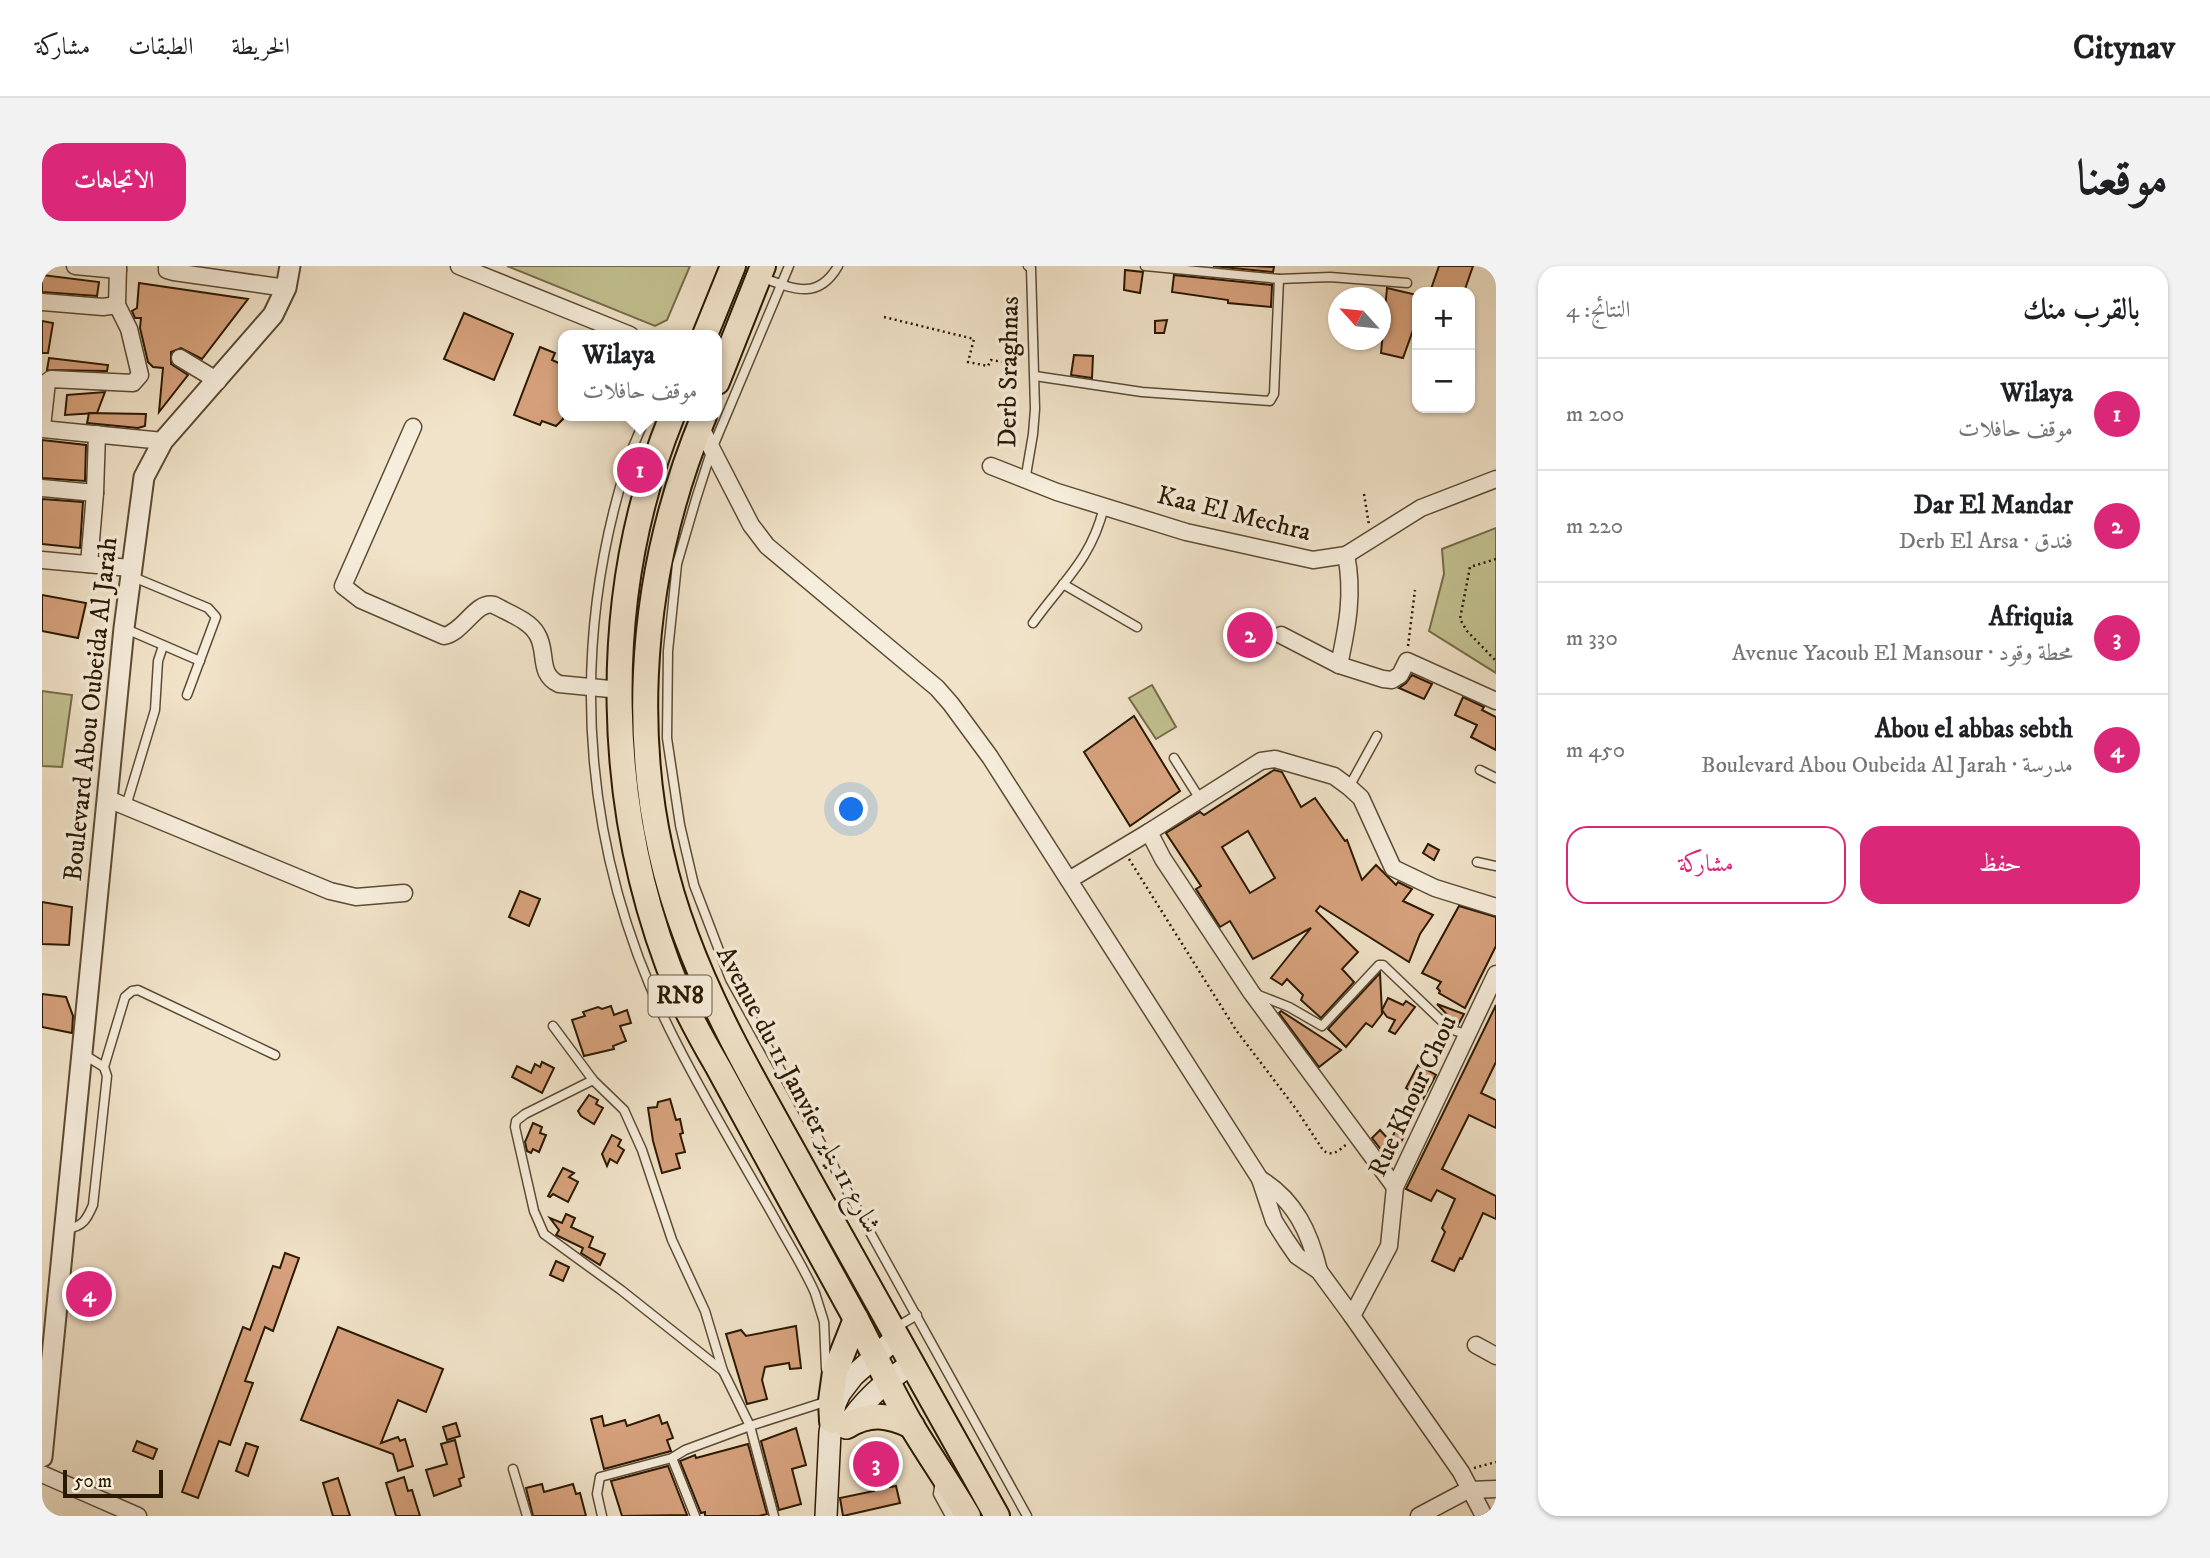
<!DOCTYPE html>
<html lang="ar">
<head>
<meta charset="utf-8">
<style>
	:root { --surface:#fff; --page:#f2f2f2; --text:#202124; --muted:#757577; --line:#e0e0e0; --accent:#db2777 }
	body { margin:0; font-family:"IM FELL DW Pica",Amiri,serif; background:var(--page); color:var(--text); direction:rtl }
	.controls { position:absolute; right:21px; top:21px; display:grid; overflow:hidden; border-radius:14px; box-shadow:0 2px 5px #0004 }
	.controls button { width:63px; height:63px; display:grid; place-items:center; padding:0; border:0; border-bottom:2px solid var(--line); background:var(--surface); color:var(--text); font:35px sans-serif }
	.compass { position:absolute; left:1286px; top:21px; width:63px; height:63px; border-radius:50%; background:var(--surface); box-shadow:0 2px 5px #0004; rotate:297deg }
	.scale { position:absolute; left:21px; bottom:18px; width:100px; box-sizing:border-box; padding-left:7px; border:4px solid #2a1801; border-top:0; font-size:19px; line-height:24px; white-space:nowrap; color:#2a1801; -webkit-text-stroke:5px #f6eddc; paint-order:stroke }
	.you { position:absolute; left:810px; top:544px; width:24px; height:24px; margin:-18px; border:5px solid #fff; border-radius:50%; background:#1a73e8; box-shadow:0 0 0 10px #1a73e833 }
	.badge { display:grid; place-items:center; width:46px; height:46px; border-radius:50%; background:var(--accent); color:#fff; font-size:23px; font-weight:700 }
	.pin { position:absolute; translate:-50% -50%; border:4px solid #fff; box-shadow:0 2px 7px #0006 }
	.popup { position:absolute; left:516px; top:64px; width:164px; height:91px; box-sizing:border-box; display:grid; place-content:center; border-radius:14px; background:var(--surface); filter:drop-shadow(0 2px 5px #0005); font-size:23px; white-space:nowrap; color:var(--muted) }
	.popup b { font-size:26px; color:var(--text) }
	.popup::after { content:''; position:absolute; left:50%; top:100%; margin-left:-14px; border:14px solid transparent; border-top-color:var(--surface) }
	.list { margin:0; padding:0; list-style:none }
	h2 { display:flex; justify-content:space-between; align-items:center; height:91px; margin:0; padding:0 28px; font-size:30px }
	h2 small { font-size:23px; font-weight:400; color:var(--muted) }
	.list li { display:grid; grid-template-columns:46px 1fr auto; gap:21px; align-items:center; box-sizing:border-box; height:112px; padding:0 28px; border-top:2px solid var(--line) }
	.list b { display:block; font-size:26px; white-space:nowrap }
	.list p { margin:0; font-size:23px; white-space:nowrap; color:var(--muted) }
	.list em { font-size:23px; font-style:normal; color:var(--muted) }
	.actions { display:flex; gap:14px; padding:21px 28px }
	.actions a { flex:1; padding:16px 0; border:2px solid var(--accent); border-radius:21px; text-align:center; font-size:24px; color:var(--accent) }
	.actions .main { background:var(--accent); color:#fff }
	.map { position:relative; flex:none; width:1454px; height:1250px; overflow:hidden; direction:ltr; border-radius:21px }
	header { display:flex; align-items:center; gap:42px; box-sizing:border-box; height:98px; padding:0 35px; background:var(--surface); border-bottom:2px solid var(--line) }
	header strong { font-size:33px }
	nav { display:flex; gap:38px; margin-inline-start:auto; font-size:24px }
	.intro { display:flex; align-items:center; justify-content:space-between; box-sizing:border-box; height:168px; padding:0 42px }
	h1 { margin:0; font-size:49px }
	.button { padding:18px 32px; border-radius:21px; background:var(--accent); color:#fff; font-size:24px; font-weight:700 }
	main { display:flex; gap:42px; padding:0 42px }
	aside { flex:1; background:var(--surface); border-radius:21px; box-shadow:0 2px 5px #0004 }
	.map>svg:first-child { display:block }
	.green { fill:#c2c191; stroke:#766c49; stroke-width:2 }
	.building { fill:#d7a27d; stroke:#2a1801; stroke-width:2; fill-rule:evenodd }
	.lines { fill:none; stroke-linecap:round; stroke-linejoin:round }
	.service-casing { stroke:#5c4b33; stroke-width:11 }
	.minor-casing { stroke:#5c4b33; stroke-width:19 }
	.tertiary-casing { stroke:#5c4b33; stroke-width:23 }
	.secondary-casing { stroke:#2a1801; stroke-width:24 }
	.primary-casing { stroke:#2a1801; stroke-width:28 }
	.path { stroke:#2a1801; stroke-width:2.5; stroke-dasharray:2 3.5; stroke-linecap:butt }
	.service { stroke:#f6eddc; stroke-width:8 }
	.minor { stroke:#f6eddc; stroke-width:16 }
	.tertiary { stroke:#f6eddc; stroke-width:19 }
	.secondary { stroke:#f6eddc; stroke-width:21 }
	.primary { stroke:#f1e3c9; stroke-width:24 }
	.labels { text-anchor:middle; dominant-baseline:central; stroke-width:7; stroke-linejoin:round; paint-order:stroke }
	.shield { fill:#f6eddc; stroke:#675843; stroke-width:2 }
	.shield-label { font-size:24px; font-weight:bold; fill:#2a1801 }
	.street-label { font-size:26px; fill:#2a1801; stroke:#f6eddc }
</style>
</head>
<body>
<header>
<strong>Citynav</strong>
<nav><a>الخريطة</a><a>الطبقات</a><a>مشاركة</a></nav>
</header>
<div class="intro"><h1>موقعنا</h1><a class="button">الاتجاهات</a></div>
<main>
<aside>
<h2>بالقرب منك<small>النتائج: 4</small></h2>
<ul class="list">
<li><span class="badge">1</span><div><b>Wilaya</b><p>موقف حافلات</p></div><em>200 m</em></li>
<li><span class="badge">2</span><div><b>Dar El Mandar</b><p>فندق · Derb El Arsa</p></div><em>220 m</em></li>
<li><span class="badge">3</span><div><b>Afriquia</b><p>محطة وقود · Avenue Yacoub El Mansour</p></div><em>330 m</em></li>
<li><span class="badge">4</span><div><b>Abou el abbas sebth</b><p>مدرسة · Boulevard Abou Oubeida Al Jarah</p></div><em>450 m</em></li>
</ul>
<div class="actions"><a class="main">حفظ</a><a>مشاركة</a></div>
</aside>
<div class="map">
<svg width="1454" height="1250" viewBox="0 0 1454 1250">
	<rect width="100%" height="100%" fill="#f1e3c9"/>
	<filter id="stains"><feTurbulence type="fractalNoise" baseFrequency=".00286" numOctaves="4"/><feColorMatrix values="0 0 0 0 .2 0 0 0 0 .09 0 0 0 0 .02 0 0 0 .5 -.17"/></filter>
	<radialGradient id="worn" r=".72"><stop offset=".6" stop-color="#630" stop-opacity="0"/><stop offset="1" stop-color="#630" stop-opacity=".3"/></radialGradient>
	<g class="green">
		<polygon points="465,0 648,0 625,54 613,60"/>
		<polygon points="1454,262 1454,407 1387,365 1402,308 1400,283"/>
		<polygon points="1110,419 1134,461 1114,473 1087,432"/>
		<polygon points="0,425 30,429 20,501 0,500"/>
	</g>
	<g class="building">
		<polygon points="1171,0 1211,0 1232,1 1231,6"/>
		<polygon points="1397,0 1431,0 1422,26 1388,26"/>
		<polygon points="1083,4 1101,6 1098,27 1082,24"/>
		<polygon points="0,9 57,16 55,30 0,26"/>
		<polygon points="1132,9 1230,19 1229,41 1186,37 1186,34 1130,26"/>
		<polygon points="97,17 206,33 160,93 139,82 129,86 129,98 146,109 117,146 121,102 111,101 106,96 98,62 99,52 93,52 90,45 95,42"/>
		<polygon points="1345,22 1375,29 1375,53 1361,92 1339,87"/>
		<polygon points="422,47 471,68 452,114 402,93"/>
		<polygon points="1125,54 1122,67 1113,67 1113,55"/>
		<polygon points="0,55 11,57 6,87 0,87"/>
		<polygon points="498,81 513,87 510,94 521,99 521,153 514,160 500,155 498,159 472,149"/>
		<polygon points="1032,89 1051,90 1050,112 1029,109"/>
		<polygon points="7,92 66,99 65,105 5,104"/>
		<polygon points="63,126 55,147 23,149 25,129"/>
		<polygon points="47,147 104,148 103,160 96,162 45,157"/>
		<polygon points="0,174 44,179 43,215 0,212"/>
		<polygon points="0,233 41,236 38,282 0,278"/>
		<polygon points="0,329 44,337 36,372 0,365"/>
		<polygon points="1370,409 1390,418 1382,433 1357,422 1364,417"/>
		<polygon points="1421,431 1442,441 1440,444 1454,451 1454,484 1429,471 1435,459 1413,449"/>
		<polygon points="1092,450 1138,525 1088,560 1042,486"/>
		<path d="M 1232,504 L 1240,506 L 1259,541 L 1273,532 L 1303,575 L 1305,574 L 1320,614 L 1334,599 L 1354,619 L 1356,616 L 1370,623 L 1361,635 L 1391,649 L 1378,668 L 1367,696 L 1278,640 L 1274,645 L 1316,686 L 1300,703 L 1312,716 L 1279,752 L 1259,734 L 1261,729 L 1245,713 L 1240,719 L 1229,712 L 1269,662 L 1211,693 L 1188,655 L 1178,661 L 1154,623 L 1159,620 L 1124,567 L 1158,546 L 1162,549 ZM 1206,565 L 1233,612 L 1208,627 L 1180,581 Z"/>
		<polygon points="1386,578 1397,584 1392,594 1381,587"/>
		<polygon points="478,625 498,633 487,660 467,651"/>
		<polygon points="0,636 30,641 27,679 0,678"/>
		<polygon points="1417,640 1454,651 1454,680 1423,742 1397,727 1398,725 1395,722 1399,716 1380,707"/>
		<polygon points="1338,707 1340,748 1330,761 1324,757 1304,781 1286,763"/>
		<polygon points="0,728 24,731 31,750 30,767 0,761"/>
		<polygon points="1346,732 1361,739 1364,735 1373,741 1353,768 1347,765 1353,754 1345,751 1340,744"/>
		<polygon points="1395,738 1422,748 1416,759 1414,758"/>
		<polygon points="1454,739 1454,796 1439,827 1454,834 1454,862 1427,849 1400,903 1454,930 1454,953 1441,947 1420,993 1418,992 1412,1005 1390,995 1403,966 1400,962 1413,933 1395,924 1389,935 1364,923"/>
		<polygon points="569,740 572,749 585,744 589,757 578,760 584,775 571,780 572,783 542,790 530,754 543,750 541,746 556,741 560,743"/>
		<polygon points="1239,745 1299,784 1277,801 1237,747"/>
		<polygon points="500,796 512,802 500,827 470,811 475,800 489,807 493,798 498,801"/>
		<polygon points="1376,799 1394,809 1381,833 1364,822"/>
		<polygon points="547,829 556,834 554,838 561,842 552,858 539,850 536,845"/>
		<polygon points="628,833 634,854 638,853 641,867 638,868 643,886 634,888 638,902 620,907 611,875 606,842 615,841 616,836"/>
		<polygon points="491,857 500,861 498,867 504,869 497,886 491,883 489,887 485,885 483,876"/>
		<polygon points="1338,864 1348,875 1354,864 1363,869 1348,895 1330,872"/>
		<polygon points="570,869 579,874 576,880 582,884 575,897 568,893 565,900 560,888"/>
		<polygon points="521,902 532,907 527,911 536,916 526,936 511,928 508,931 506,930"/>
		<polygon points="524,948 533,952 529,961 551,971 547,981 563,988 558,999 539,987 541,982 514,969 517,964 508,952 520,957"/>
		<polygon points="243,987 257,992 231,1065 223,1061 203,1115 211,1117 188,1179 177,1175 156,1232 140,1226 201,1061 208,1064 231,1000 238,1002"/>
		<polygon points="514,995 527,1001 521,1015 508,1009"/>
		<polygon points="754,1060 759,1102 748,1103 747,1097 723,1101 720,1114 725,1133 705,1138 684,1068 699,1064 704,1070"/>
		<polygon points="296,1061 401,1103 384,1146 356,1134 339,1177 356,1171 358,1175 363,1173 371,1200 356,1205 351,1188 259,1154"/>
		<polygon points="617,1149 620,1158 625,1156 631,1172 625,1174 629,1185 562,1203 549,1153 560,1150 562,1160 583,1154 585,1160"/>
		<polygon points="414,1157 418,1170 405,1174 401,1161"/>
		<polygon points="754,1162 764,1199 750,1203 759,1238 737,1244 719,1175"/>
		<polygon points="413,1174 422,1211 417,1213 419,1220 392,1230 384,1204 405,1198 399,1178"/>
		<polygon points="837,1174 848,1221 854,1220 858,1237 801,1250 798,1232 832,1225 821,1178"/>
		<polygon points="95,1175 115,1183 111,1193 91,1185"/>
		<polygon points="204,1177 216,1181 206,1210 194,1205"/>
		<polygon points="706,1178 725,1248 717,1250 663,1250 663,1246 659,1247 638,1195 653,1189 654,1192"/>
		<polygon points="626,1200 645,1249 580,1250 569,1215"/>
		<polygon points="362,1211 366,1225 370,1224 378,1250 354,1250 344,1217"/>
		<polygon points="296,1212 308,1250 291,1250 281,1217"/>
		<polygon points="500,1218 502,1226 531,1218 534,1228 538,1227 544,1250 491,1250 484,1222"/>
	</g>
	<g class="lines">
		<defs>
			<g id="service">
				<polyline points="747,0 670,183 654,233 635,298 626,385 625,472 638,559 652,619 688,713 985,1250"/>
				<polyline points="1103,0 1237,13 1288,11 1365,17"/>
				<path d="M 719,11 C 751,23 776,35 796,0"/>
				<polyline points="993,110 1100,126 1228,135 1232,128 1237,13"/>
				<path d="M 604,150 C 597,168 588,185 583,204 C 524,397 542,598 635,778 C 665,837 700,895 733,953 C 746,977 762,1002 773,1027 L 782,1056 L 784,1103"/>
				<polyline points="983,215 991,168 993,143 989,2 986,0"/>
				<polyline points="91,311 166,342 174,351 145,429"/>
				<polyline points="1021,318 1095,361"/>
				<path d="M 991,357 C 1021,315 1049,294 1062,241"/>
				<polyline points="84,363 158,395"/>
				<polyline points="1132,492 1158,533"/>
				<polyline points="1438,504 1454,512"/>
				<polyline points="1307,521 1335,470"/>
				<polyline points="84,540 113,444 116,395 121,380"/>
				<polyline points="1435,596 1454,600"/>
				<polyline points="1214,728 1247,741 1280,760 1337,699 1341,699 1408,763 1426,769"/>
				<polyline points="511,760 551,814 582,844 600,884 630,974 663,1045 681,1105 708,1160 732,1250"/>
				<polyline points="62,801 83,731 90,725 96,724 233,789"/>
				<polyline points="551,814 483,848 474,855 473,861 492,945 502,968 579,1024 681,1105"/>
				<path d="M 24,963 C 41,961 45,953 51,939 L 65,810 L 62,801 L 41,788"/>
				<polyline points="853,1062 875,1049"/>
				<polyline points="630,1192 653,1250"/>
				<polyline points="471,1203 485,1250"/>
				<polyline points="898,1214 896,1228 908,1250"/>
				<polyline points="560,1250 555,1228 558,1211 630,1192 643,1184 708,1160 786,1135"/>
			</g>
			<g id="minor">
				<polyline points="33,0 76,4"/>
				<polyline points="125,0 125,4 132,6 244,22"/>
				<polyline points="417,0 588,69"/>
				<polyline points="0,36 61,41 75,39"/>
				<polyline points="138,92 176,115"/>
				<polyline points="658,160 709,259 725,280 895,422 909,438 948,491 1218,913 1232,955 1244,974 1255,990 1277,1005 1310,1050 1419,1206 1442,1250"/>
				<polyline points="0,161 5,116 9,113 91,117 98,109 87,63 75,39 76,0"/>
				<path d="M 371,161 L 301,320 L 319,334 L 402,370 C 422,366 434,334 452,339 C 466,347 487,354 495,368 C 506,385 495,408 517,418 L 578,424"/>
				<polyline points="0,163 121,175"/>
				<polyline points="949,200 1015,226 1144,266 1271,294 1304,289 1379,242 1454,213"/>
				<polyline points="0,222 53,227"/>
				<polyline points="0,294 88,302"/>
				<polyline points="47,298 53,227 55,168"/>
				<polyline points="1239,369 1297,399 1341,413 1350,414 1358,409 1365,395 1454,435"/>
				<path d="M 1297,399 C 1305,362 1312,327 1304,289"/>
				<polyline points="66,533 288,625 314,631 362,627"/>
				<polyline points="1027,614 1107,566"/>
				<path d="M 1218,913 C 1253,934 1268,967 1277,1005"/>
				<polyline points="1353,921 1209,726 1121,593 1107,566 1219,495 1233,493 1292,510 1307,521 1319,532 1351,602 1393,622 1454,641"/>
				<polyline points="1310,1050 1347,980 1353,921 1454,708"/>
				<polyline points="1434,1079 1454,1090"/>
				<polyline points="0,1208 96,1250"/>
				<polyline points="1377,1250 1426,1224 1454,1223"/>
			</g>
			<polyline id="tertiary" points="0,1191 82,362 102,211 121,175 231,49 244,22 248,0"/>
			<g id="secondary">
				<path d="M 804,1162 C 820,1135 843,1116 868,1099"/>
				<polyline points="784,1250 788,1166 793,1138 798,1127 811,1110 854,1072"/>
			</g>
			<g id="primary">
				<polyline points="663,69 691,0"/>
				<polyline points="675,116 721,0"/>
				<path d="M 630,150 C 556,332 562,547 637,727 C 648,752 662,777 676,801 C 698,841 720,881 742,922 C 766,965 790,1009 814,1053 C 832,1088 849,1124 869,1159 C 887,1189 908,1219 926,1250"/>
				<path d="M 662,150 C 594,313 581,503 644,670 C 675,754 722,832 765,910 C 828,1024 892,1137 955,1250"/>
				<polyline points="790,1155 789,1135 793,1106 814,1053"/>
				<path d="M 805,1160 C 828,1146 846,1149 870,1160"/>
			</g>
		</defs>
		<use href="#service" class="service-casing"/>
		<use href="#minor" class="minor-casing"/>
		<use href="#tertiary" class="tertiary-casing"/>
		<use href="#secondary" class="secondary-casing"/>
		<use href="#primary" class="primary-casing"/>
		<g class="path">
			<polyline points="842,51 932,73 926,96 946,100 949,94 980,99"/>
			<polyline points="1322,228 1327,259"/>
			<polyline points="1454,293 1428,301 1418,353 1425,365 1454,395"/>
			<polyline points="1366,380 1373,324"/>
			<path d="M 1087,593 L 1194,764 L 1254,843 L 1281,884 C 1290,892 1297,884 1305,878"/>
			<polyline points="1432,1202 1454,1196"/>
		</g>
		<use href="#service" class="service"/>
		<use href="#minor" class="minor"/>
		<use href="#tertiary" class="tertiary"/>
		<use href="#secondary" class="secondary"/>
		<use href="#primary" class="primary"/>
	</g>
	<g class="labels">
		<rect class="shield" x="606.5" y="709.5" width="63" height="41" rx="5"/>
		<g class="shield-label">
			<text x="638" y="730">RN8</text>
		</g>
		<g class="street-label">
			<text transform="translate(967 106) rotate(-89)">Derb Sraghnas</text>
			<text transform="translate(1192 248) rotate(14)">Kaa El Mechra</text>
			<text transform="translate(49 443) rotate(-84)">Boulevard Abou Oubeida Al Jarah</text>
			<text transform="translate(756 824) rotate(62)">Avenue du 11 Janvier شارع 11 يناير</text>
			<text transform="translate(1371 830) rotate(-65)">Rue Khour Chou</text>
		</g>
	</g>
	<rect width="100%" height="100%" filter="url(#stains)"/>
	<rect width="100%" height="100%" fill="url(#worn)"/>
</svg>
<div class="controls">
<button>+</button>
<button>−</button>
</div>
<svg class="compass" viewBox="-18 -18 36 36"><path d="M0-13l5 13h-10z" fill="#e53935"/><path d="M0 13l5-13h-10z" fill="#757577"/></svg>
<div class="scale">50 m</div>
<div class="you"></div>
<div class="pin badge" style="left:598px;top:204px">1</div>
<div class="popup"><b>Wilaya</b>موقف حافلات</div>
<div class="pin badge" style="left:1208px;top:369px">2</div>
<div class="pin badge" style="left:834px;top:1198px">3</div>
<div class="pin badge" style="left:47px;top:1028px">4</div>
</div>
</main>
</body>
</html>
